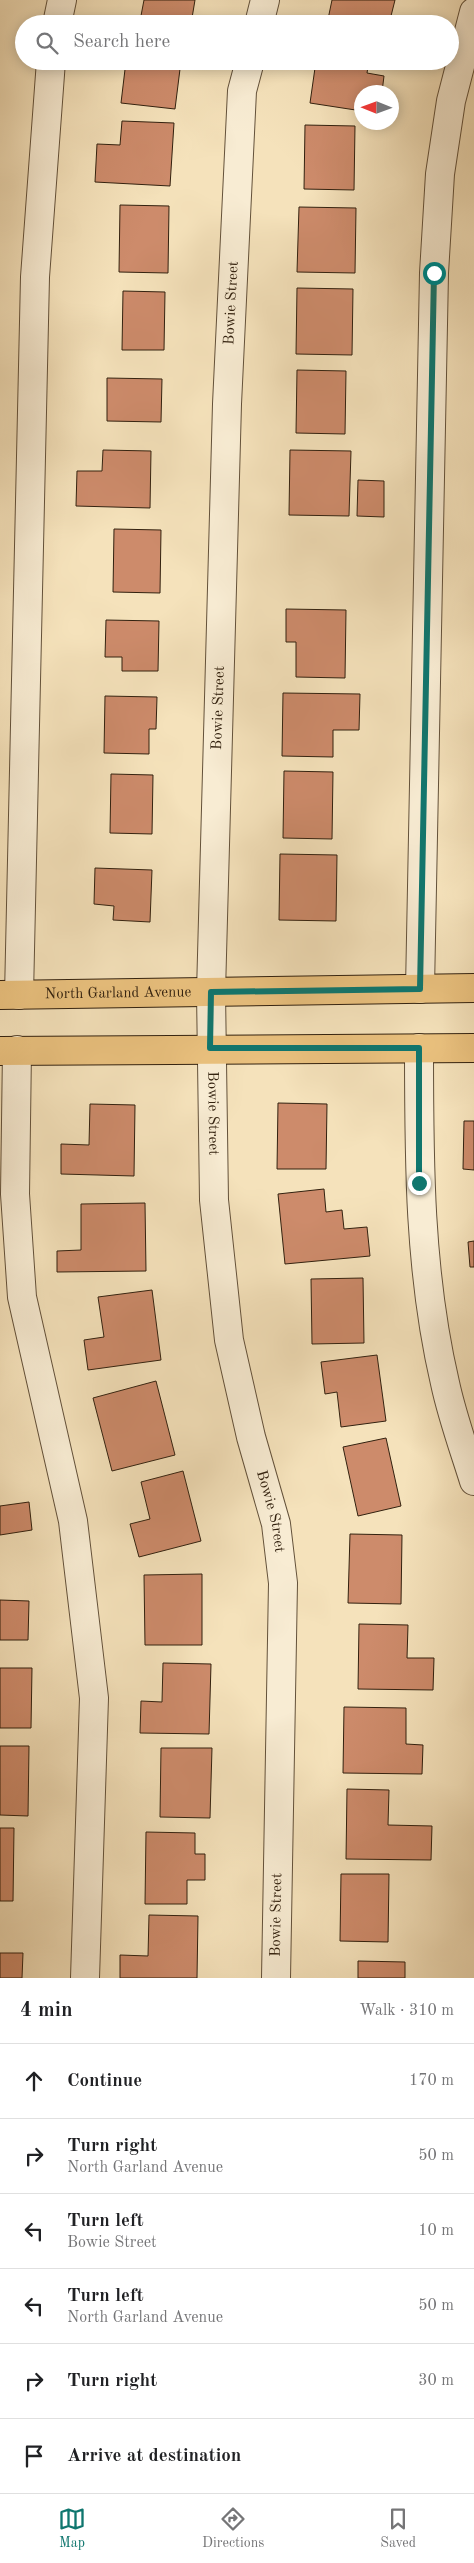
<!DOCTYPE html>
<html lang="en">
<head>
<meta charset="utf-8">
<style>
	:root { --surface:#fff; --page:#f2f2f2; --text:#202124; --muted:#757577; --line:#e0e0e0; --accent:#0f766e }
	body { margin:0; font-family:"Old Standard TT",serif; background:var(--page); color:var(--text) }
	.compass { position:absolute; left:354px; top:85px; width:45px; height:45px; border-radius:50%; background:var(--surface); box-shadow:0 2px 12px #0003; rotate:271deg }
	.stop { position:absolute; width:15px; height:15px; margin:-11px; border:4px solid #0f766e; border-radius:50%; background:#fff }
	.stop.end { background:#0f766e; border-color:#fff; box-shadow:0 1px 5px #0008 }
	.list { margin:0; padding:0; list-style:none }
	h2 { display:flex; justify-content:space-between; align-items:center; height:65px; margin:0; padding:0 20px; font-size:21px }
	h2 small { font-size:16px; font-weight:400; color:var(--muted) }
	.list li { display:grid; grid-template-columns:32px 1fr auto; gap:15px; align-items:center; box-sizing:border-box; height:75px; padding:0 20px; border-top:1px solid var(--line) }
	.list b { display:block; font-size:19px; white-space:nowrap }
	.list p { margin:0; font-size:16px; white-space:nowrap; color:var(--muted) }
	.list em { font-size:16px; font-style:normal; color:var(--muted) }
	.icon { flex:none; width:28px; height:28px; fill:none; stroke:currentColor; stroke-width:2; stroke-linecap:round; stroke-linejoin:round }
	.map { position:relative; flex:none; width:474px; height:1978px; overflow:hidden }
	.search { position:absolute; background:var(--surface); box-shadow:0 2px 12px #0003; left:15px; right:15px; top:15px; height:55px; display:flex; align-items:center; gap:12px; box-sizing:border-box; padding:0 18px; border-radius:28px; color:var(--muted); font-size:19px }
	.sheet { height:515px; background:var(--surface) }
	nav { display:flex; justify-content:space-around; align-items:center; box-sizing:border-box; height:70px; border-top:1px solid var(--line); background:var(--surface); font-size:14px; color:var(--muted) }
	nav a { display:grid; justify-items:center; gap:2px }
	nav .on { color:var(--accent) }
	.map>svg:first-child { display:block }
	.building { fill:#cd8b6b; stroke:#32210f }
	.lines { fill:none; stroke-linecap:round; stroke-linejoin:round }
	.minor-casing { stroke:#63513a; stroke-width:30 }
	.major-casing { stroke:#32210f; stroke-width:30 }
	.minor { stroke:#f8ecd3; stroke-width:28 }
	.major { stroke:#eac17e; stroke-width:28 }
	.route { stroke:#0f766e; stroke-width:6 }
	.labels { text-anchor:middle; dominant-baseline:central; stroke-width:4; stroke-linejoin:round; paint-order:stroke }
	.street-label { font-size:15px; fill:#32210f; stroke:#f8ecd3 }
</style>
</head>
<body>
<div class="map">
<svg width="474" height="1978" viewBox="0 0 474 1978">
	<rect width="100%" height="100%" fill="#f5e2bb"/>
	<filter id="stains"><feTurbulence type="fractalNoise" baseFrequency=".004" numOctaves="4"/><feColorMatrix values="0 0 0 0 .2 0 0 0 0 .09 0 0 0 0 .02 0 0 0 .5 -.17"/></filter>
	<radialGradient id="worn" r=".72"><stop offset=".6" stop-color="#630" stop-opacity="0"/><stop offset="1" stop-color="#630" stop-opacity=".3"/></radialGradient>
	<g class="building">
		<polygon points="144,0 195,0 191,24 157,24 140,21"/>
		<polygon points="332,0 395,0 389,24 327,24"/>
		<polygon points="126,61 181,61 175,109 121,103"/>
		<polygon points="316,61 369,61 367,73 384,76 382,92 362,92 362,111 310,103"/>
		<polygon points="122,121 174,123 170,186 95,182 97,144 120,145"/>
		<polygon points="305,125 355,126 354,190 304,189"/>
		<polygon points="120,205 169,206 168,273 119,272"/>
		<polygon points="299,207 356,208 355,273 297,272"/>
		<polygon points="297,288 353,289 352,355 296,354"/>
		<polygon points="123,291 165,292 164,350 122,350"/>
		<polygon points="297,370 346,371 345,434 296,433"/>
		<polygon points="107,378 162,379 161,422 107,421"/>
		<polygon points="103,450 151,451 150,508 76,506 77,471 102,471"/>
		<polygon points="290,450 351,451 349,516 289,515"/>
		<polygon points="358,480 384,481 384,517 357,516"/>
		<polygon points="114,529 161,530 160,593 113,592"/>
		<polygon points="286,609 346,610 345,678 296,677 296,642 286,642"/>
		<polygon points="106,620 159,621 158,671 122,671 122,657 105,657"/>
		<polygon points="283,693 360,694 359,730 333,730 333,757 282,756"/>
		<polygon points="105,696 157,697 156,729 149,729 149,754 104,753"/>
		<polygon points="284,771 333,772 332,839 283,838"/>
		<polygon points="111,774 153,775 152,834 110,833"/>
		<polygon points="280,854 337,855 336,921 279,920"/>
		<polygon points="95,868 152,870 150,922 113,920 114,906 94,904"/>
		<polygon points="278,1103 327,1104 326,1169 277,1169"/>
		<polygon points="90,1104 135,1105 134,1176 61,1174 61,1144 89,1145"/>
		<polygon points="464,1121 474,1121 474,1170 463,1169"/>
		<polygon points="324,1189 326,1212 342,1210 344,1229 367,1227 370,1256 285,1264 278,1194"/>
		<polygon points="145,1203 146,1271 57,1272 57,1251 81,1250 81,1204"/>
		<polygon points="474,1241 474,1267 470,1267 468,1242"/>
		<polygon points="363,1278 364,1343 312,1344 311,1279"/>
		<polygon points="152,1290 161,1360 88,1370 84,1340 104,1337 98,1297"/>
		<polygon points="377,1355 386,1421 341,1427 337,1392 325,1394 321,1362"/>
		<polygon points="156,1381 175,1455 112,1471 93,1398"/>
		<polygon points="386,1438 401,1506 358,1516 343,1447"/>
		<polygon points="183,1471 201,1541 139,1557 130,1524 150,1519 141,1482"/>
		<polygon points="29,1502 32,1530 0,1535 0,1506"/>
		<polygon points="350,1534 402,1535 401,1604 348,1603"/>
		<polygon points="202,1574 202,1645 145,1645 144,1575"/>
		<polygon points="0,1600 29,1601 28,1640 0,1640"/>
		<polygon points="359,1624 408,1625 407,1658 434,1658 433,1690 358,1689"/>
		<polygon points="163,1663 211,1664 209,1734 140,1733 141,1701 162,1702"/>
		<polygon points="0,1668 32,1668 31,1728 0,1728"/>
		<polygon points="344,1707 406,1708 406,1744 423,1745 422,1774 343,1773"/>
		<polygon points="0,1746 29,1746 28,1816 0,1815"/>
		<polygon points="161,1748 212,1748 210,1818 160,1817"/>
		<polygon points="347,1789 389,1790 388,1825 432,1826 431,1860 346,1859"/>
		<polygon points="0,1828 14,1828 13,1901 0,1901"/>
		<polygon points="146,1832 195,1833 195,1854 205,1854 205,1880 187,1880 187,1904 145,1904"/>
		<polygon points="341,1874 389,1874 388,1942 340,1941"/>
		<polygon points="149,1915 198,1916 197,1978 120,1978 120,1955 148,1956"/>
		<polygon points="0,1953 23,1953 22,1978 0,1978"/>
		<polygon points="358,1961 405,1962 405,1978 358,1978"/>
	</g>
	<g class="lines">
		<defs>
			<g id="minor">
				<polyline points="57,24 62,0"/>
				<polyline points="259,24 265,0"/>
				<path id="s1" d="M 250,61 L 242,91 L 227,404 L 211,992 L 214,1200 L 229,1340 L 251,1437 L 276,1524 L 283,1583 L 276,1978"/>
				<polyline points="420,989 434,273 440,174 451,101 474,12"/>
				<polyline points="19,995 35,277 51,61"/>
				<path d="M 419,1048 C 419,1161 419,1272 445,1383 C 452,1416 464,1449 474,1481"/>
				<polyline points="17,1050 15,1194 22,1297 73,1521 94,1698 85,1978"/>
			</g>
			<g id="major">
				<path id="s2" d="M 0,995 L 474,988"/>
				<polyline points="0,1051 474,1048"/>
			</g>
		</defs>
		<use href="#minor" class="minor-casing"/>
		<use href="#major" class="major-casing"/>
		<use href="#minor" class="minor"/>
		<use href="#major" class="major"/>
	</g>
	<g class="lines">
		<polyline class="route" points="419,1183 419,1048 210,1048 211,992 420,989 434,273"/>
	</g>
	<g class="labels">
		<g class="street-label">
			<text transform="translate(232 303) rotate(-87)">Bowie Street</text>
			<text transform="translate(219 708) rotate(-88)">Bowie Street</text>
			<text stroke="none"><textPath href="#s2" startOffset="118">North Garland Avenue</textPath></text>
			<text stroke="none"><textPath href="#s1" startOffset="1054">Bowie Street</textPath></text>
			<text stroke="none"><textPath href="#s1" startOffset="1458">Bowie Street</textPath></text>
			<text transform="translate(277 1915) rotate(-89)">Bowie Street</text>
		</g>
	</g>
	<rect width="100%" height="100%" filter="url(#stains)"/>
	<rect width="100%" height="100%" fill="url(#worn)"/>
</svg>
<svg class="compass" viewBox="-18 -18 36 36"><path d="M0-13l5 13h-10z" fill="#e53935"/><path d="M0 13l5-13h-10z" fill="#757577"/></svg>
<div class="stop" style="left:434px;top:273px"></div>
<div class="stop end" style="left:419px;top:1183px"></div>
<div class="search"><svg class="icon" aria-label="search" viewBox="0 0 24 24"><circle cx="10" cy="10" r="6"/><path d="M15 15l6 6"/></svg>Search here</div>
</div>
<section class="sheet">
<h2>4 min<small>Walk · 310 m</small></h2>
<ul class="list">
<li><svg class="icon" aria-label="ahead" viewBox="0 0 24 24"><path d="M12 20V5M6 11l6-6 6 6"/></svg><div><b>Continue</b></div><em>170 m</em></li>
<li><svg class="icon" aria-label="right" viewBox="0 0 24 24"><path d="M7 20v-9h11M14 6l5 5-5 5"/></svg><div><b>Turn right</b><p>North Garland Avenue</p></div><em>50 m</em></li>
<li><svg class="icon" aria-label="left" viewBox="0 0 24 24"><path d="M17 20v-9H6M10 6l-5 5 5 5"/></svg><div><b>Turn left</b><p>Bowie Street</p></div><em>10 m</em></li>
<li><svg class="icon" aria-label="left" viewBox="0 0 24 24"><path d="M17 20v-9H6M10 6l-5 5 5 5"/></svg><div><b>Turn left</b><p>North Garland Avenue</p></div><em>50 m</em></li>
<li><svg class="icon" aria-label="right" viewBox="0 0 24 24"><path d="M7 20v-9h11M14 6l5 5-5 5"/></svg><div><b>Turn right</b></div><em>30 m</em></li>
<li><svg class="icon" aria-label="arrive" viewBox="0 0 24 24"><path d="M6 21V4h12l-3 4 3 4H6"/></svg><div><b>Arrive at destination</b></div></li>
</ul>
</section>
<nav>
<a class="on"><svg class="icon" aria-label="map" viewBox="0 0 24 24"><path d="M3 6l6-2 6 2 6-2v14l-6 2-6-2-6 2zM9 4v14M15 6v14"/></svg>Map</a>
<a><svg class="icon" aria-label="directions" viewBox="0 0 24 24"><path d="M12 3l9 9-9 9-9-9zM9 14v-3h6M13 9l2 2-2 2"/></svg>Directions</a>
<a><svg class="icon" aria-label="saved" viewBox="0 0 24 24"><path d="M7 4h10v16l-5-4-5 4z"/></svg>Saved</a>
</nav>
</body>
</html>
